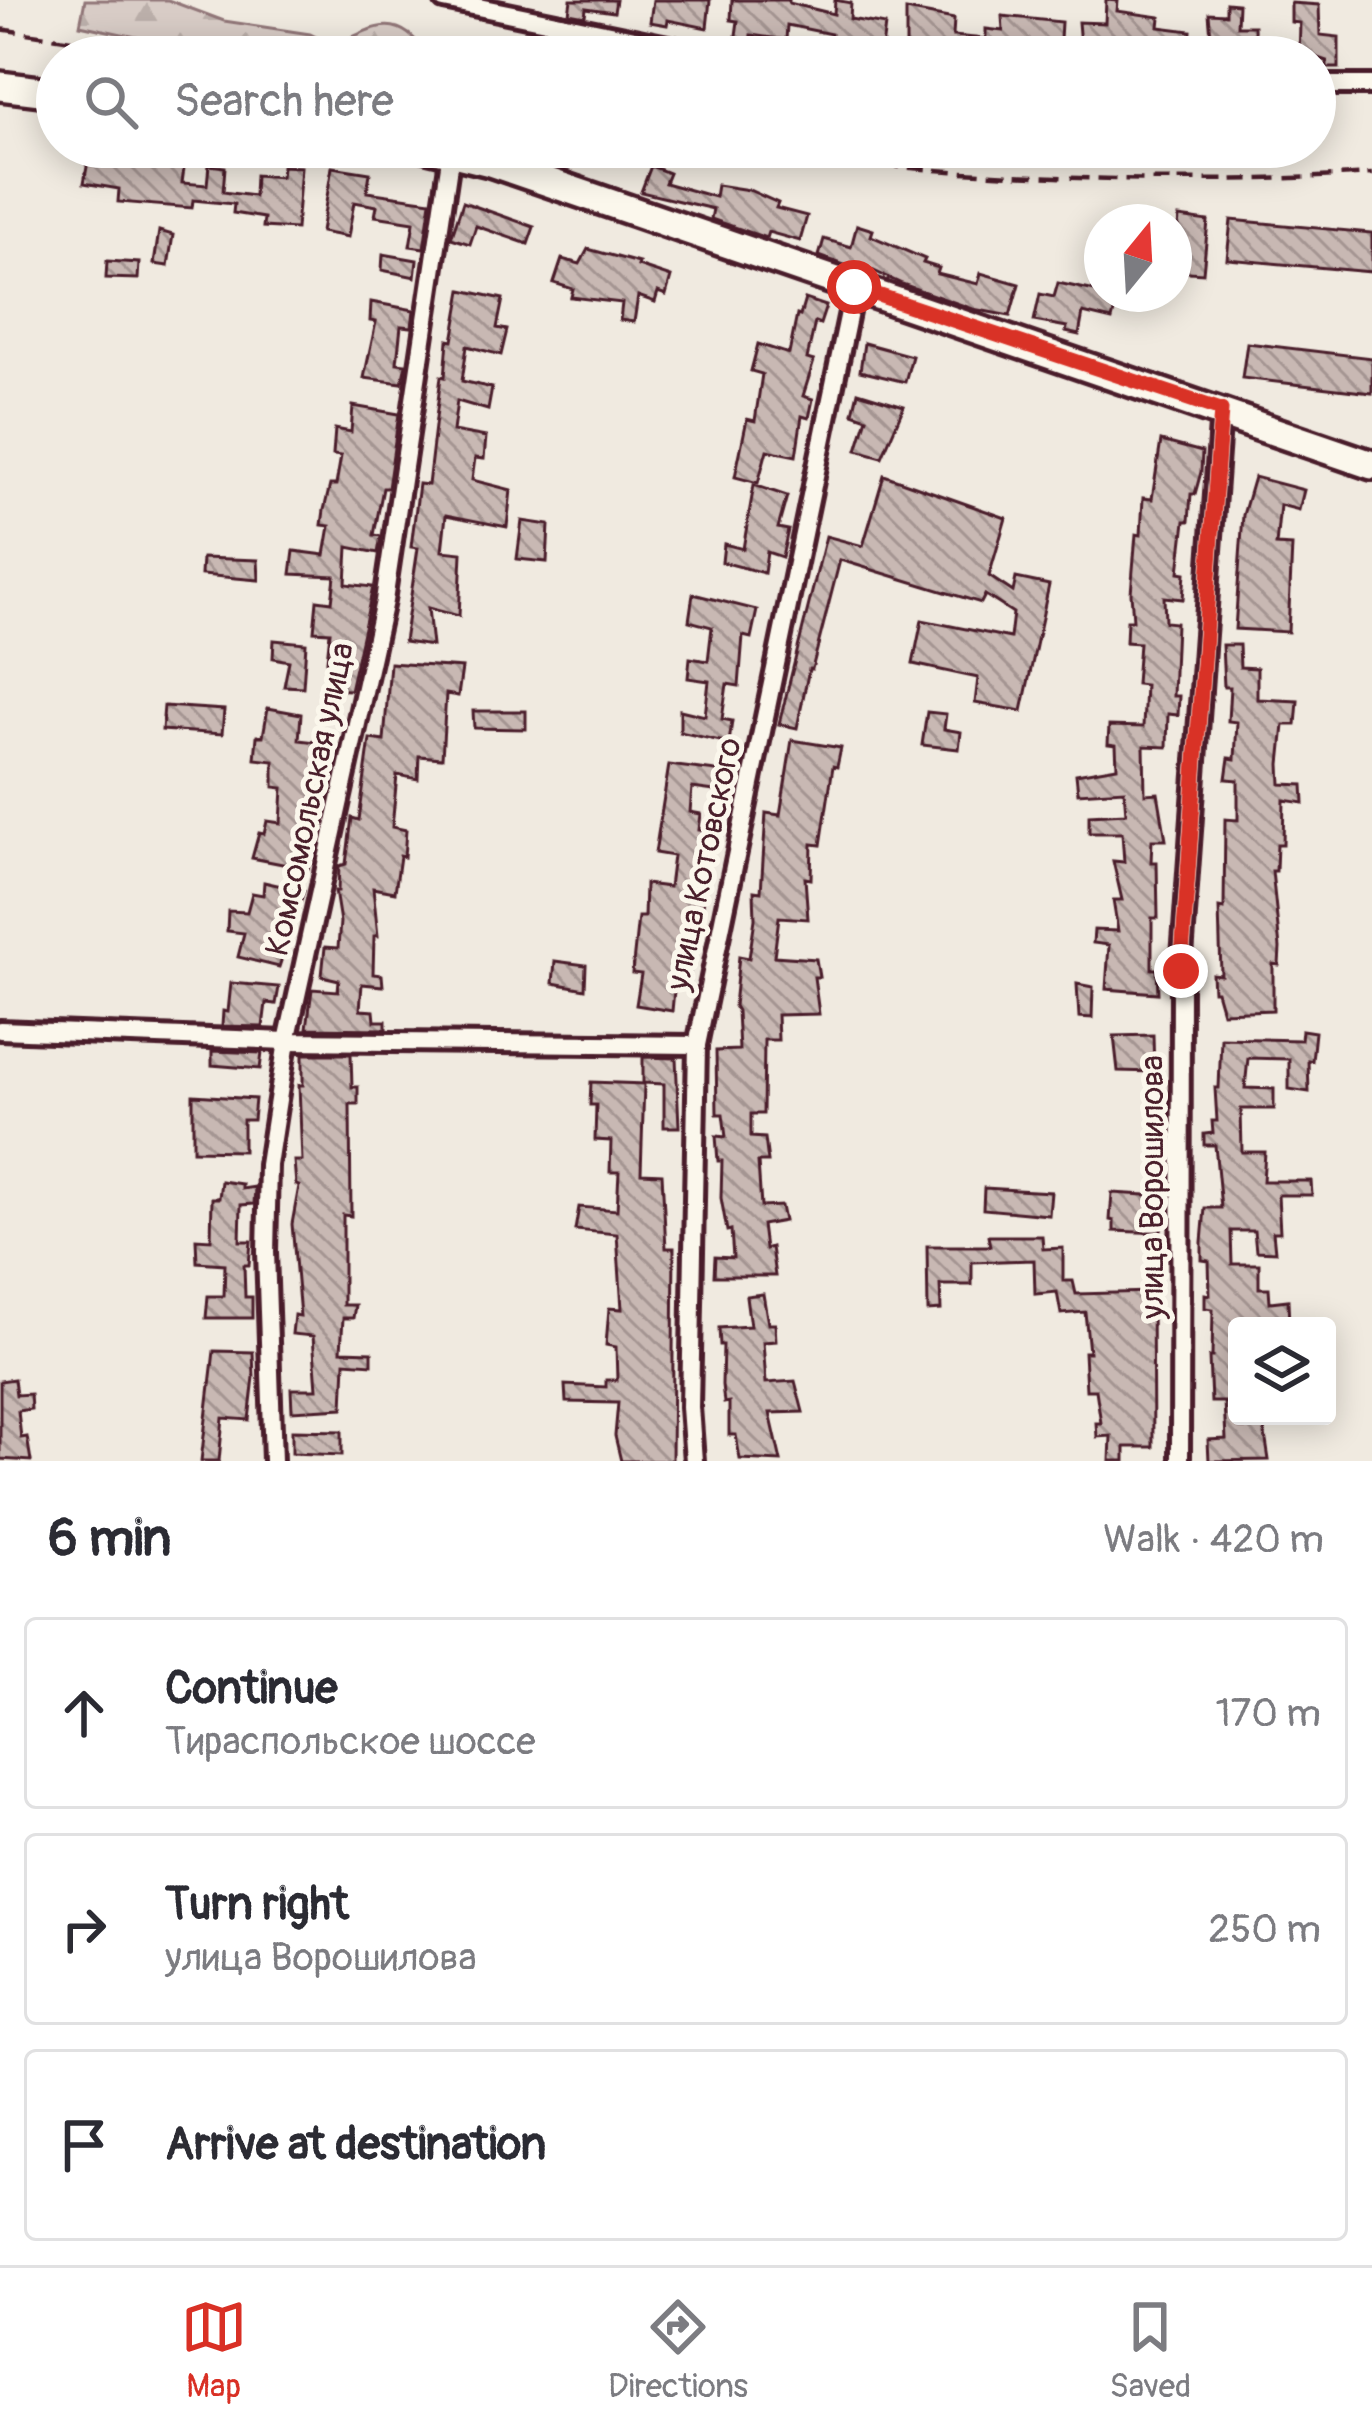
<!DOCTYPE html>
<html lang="en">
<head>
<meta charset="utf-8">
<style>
	:root { --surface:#fff; --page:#f7f7f7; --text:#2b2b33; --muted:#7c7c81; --line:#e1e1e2; --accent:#d93025 }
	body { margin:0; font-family:Pangolin,sans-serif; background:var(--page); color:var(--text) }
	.controls { position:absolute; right:36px; bottom:36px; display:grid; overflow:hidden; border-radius:12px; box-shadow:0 6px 30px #0003 }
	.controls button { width:108px; height:108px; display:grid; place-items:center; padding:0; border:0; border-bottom:3px solid var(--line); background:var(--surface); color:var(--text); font:60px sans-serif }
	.compass { position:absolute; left:1084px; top:204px; width:108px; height:108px; border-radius:50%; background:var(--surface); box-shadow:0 6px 30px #0003; rotate:18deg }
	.stop { position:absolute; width:36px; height:36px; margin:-27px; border:9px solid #d93025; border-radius:50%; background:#fff }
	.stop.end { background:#d93025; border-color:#fff; box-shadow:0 3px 12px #0008 }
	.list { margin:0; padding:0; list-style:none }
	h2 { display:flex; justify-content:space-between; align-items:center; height:156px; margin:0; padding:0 48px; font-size:51px }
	h2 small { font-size:39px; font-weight:400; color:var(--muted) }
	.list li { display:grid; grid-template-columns:78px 1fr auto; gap:36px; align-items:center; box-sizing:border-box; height:192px; margin:0 24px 24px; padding:0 24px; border:3px solid var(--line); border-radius:12px }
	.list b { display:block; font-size:45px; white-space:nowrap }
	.list p { margin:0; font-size:39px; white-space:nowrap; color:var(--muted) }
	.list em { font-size:39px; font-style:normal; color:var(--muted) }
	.icon { flex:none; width:66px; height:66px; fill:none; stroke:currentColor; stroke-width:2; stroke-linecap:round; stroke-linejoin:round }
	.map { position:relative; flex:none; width:1372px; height:1461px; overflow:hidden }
	.search { position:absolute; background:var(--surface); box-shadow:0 6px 30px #0003; left:36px; right:36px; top:36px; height:132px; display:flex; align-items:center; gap:30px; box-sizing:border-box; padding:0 42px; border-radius:66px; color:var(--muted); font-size:45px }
	.sheet { height:804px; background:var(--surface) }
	nav { display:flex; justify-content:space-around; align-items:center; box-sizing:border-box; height:168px; border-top:3px solid var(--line); background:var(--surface); font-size:33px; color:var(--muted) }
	nav a { display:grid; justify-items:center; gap:6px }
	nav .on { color:var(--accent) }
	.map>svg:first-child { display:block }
	.forest { fill:url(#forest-firs); stroke:#917678; stroke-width:3 }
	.building { fill:url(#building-back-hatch); stroke:#4a1f2b; stroke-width:3 }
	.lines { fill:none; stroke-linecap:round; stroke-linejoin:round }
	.street-casing { stroke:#4a1f2b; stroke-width:26 }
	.primary-casing { stroke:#4a1f2b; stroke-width:36 }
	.street { stroke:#fbf7ec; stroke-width:16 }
	.primary { stroke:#fbf7ec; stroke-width:27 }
	.rail { stroke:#4a1f2b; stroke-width:4.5; stroke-dasharray:18 9; stroke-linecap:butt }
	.route { stroke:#d93025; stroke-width:15 }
	.labels { text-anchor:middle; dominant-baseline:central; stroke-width:10; stroke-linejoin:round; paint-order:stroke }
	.street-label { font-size:33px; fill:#4a1f2b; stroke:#fbf7ec }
</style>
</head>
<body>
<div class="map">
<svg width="1372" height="1461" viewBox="0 0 1372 1461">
	<defs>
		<pattern id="forest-firs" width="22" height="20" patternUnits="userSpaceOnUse" patternTransform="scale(3)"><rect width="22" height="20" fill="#d8ccc6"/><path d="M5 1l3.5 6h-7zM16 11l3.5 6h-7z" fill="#bbafaa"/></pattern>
		<pattern id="building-back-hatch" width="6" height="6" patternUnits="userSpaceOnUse" patternTransform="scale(3)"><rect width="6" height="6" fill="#c8b8b3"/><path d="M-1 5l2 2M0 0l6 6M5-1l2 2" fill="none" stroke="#a49592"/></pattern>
	</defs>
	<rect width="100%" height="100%" fill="#f0eae0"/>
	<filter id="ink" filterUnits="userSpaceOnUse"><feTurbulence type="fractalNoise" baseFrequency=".00833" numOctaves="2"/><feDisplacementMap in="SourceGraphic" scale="24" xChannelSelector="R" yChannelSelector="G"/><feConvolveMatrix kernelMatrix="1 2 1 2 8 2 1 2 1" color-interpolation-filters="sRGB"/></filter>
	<g filter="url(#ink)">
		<path class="forest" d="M 85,0 L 168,0 L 224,21 L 310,34 L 334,46 C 374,26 400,10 428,57 L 229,57 L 80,25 Z"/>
		<g class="building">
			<polygon points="571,0 616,0 614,12 586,8 585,16 569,13"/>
			<polygon points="653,0 710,0 707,28 668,20 667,25 650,22"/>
			<polygon points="732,0 789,0 789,3 834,14 835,0 851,3 850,19 885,25 881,57 830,50 831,34 787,25 786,40 751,35 749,53 734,50 738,21 731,20"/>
			<polygon points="1106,0 1118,1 1117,11 1160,17 1159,27 1191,31 1189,57 1129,52 1128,57 1081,57 1078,22 1105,23"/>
			<polygon points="1226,3 1238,4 1237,26 1254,26 1255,57 1235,57 1235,43 1211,37 1209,13 1226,14"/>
			<polygon points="1291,3 1319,5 1320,35 1339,37 1339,68 1327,68 1327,61 1315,57 1299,57 1300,23 1291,22"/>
			<polygon points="906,10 954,19 953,36 986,39 986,29 1003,31 1002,16 1061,22 1059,57 963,57 925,50 925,57 906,57"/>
			<polygon points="108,147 185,161 182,183 207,185 209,165 225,167 223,192 254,196 255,175 281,177 282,166 301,167 296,229 263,227 264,218 233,213 234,204 193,200 192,208 118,202 119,189 84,183 89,156 106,159"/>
			<polygon points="516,147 559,147 553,165 515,152"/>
			<polygon points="651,166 669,173 665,183 715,197 717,185 749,190 778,203 776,208 807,216 800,241 768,232 766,238 711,219 713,209 641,192"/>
			<polygon points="332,167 370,173 367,192 431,201 424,248 410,246 414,222 375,216 377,206 354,202 348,237 321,232"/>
			<polygon points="463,202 534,227 528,244 476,226 470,244 451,238"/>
			<polygon points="1179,217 1208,221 1203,273 1174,271"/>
			<polygon points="1231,220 1372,233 1372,272 1227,259"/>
			<polygon points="857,225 873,230 871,236 925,259 923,263 939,268 937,274 978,284 981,273 1019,284 1010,316 973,309 902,284 863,266 861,271 819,256 824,239 851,247"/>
			<polygon points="159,231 173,235 168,266 154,264"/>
			<polygon points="588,249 639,263 638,266 671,277 666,295 658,292 655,302 638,296 634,322 620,320 622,303 571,297 573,289 554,283 562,259 580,264"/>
			<polygon points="383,254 417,260 415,277 382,270"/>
			<polygon points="107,261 139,263 138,279 106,278"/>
			<polygon points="1058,283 1118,296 1112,320 1083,313 1079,335 1066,332 1067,327 1034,321 1040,294 1054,297"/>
			<polygon points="462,290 503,299 497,328 507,330 501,355 467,346 462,381 492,388 488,410 457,401 453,431 486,437 484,459 475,458 472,480 511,490 507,527 446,515 442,551 462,553 459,616 428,608 432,646 404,642 418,548 411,547 419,484 428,485 441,376 445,377 448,340 453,341"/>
			<polygon points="805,299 826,306 820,324 815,322 807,359 814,361 803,396 813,399 809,418 802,416 796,456 767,450 758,483 735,477 747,419 755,421 762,374 751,371 758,344 789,354 797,315 800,316"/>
			<polygon points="371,302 414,310 412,327 401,326 397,363 406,364 402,383 364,378 376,322 370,321"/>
			<polygon points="864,343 912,356 905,382 860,371"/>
			<polygon points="1247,343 1372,358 1372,393 1242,378"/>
			<polygon points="858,392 904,406 882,457 857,450 867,418 853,413"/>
			<polygon points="353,406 399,414 388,488 383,488 374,535 381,536 378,553 348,547 346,584 373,587 350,690 324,689 330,632 314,631 317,600 332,602 335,576 291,574 294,551 325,555 330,526 322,525 324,510 330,485 336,485 341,456 333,455 335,429 351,432"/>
			<polygon points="1161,441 1202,452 1201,472 1195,494 1191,494 1189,521 1185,521 1179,572 1185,573 1183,599 1164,597 1165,622 1176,623 1173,696 1179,696 1178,715 1168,714 1167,747 1144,746 1145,794 1158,793 1166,840 1152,840 1151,862 1157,862 1158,918 1152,918 1152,969 1157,969 1158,993 1106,989 1109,945 1093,943 1094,930 1118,931 1113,900 1122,900 1113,861 1124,862 1122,833 1089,833 1089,815 1126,813 1124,790 1078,793 1076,774 1117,767 1116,745 1108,744 1109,726 1143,727 1145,685 1136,684 1139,643 1126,642 1127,620 1133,620 1131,593 1136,534 1141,535 1143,498 1152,499"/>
			<polygon points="884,475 1006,518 989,576 1013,592 1016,578 1049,585 1022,711 975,703 978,678 913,664 922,620 1010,638 1013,613 985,595 981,603 840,560 812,669 809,669 797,728 779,724 826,536 863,546"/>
			<polygon points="1254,477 1304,490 1299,510 1280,505 1276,545 1292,546 1288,632 1235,629 1243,515"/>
			<polygon points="754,485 787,496 778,528 788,530 782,557 767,552 764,573 722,562 724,544 743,549"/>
			<polygon points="522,521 549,525 547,562 517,559"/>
			<polygon points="202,558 258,560 259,580 201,575"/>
			<polygon points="693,594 757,610 751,638 743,636 739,686 727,684 722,719 732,721 729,743 680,732 680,710 705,716 709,681 688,678 690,658 708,661 712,627 689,621"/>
			<polygon points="274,640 306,643 303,687 284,686 289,661 273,658"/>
			<polygon points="1222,645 1239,645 1240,667 1257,668 1257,699 1298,701 1296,725 1284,725 1280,764 1281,784 1303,785 1304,803 1284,800 1283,844 1277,844 1276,871 1272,871 1280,948 1279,965 1273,964 1273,1010 1222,1012 1216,991 1213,991 1212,974 1221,975 1219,908 1224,909 1225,819 1238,820 1238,780 1226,779 1229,758 1235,759 1237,722 1228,721 1230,687 1224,687"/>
			<polygon points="390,663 462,668 458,696 446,694 442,758 419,756 418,779 397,775 392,827 406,830 404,857 400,856 395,892 373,888 378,936 374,936 373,974 382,975 383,986 362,984 360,1010 374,1011 375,1021 386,1021 386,1029 307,1028 312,989 338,991 339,980 322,976 325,947 338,948 340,922 335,891 338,891 339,866 346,864 352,818 359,820 370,739 384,741"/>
			<polygon points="164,706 224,710 222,734 162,730"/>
			<polygon points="268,708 301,714 299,740 334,744 328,790 323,790 319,829 308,869 252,858 259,833 264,834 267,821 281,823 283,788 274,787 274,761 255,759 257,736 263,736"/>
			<polygon points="473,711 526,711 526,729 474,728"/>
			<polygon points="927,712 946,714 944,729 961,732 959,749 922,745"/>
			<polygon points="792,740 841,748 837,767 833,766 821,845 812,844 811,879 805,878 808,919 779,917 774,956 816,959 819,977 814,977 819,1014 777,1015 778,1040 764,1040 763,1114 751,1114 751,1137 765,1138 768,1162 758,1162 761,1207 781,1206 784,1221 762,1225 765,1249 771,1247 775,1276 714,1276 715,1257 733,1258 731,1230 727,1231 721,1198 722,1161 718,1161 716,1136 726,1137 723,1114 717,1114 716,1051 739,1050 737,1011 734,1006 739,956 749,958 755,919 754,891 761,892 766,813 780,815"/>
			<polygon points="669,765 724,772 722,792 692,788 690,812 701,814 699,830 713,832 710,862 704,861 699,891 705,892 701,918 694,917 689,983 675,980 672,1011 636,1005 641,974 632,973 638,917 644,917 645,884 669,887 673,856 655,853"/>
			<polygon points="264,882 304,891 279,967 238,957 244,933 227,931 228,911 247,912 252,893 263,895"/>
			<polygon points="555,961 586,965 585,989 553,983"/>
			<polygon points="231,983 279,987 276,1004 266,1003 263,1027 222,1026 223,1011 228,1012"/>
			<polygon points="1077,984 1093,987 1092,1018 1079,1017"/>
			<polygon points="1302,1030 1315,1032 1312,1061 1308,1060 1309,1092 1289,1089 1289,1059 1248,1058 1245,1088 1274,1089 1274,1109 1241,1109 1242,1152 1265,1152 1263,1181 1311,1181 1312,1195 1278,1195 1280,1232 1273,1232 1275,1252 1256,1251 1254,1231 1231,1231 1232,1264 1259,1264 1259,1288 1269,1288 1270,1302 1288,1300 1289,1326 1237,1326 1240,1428 1264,1428 1269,1460 1209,1461 1208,1440 1226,1439 1224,1402 1211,1402 1209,1357 1212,1357 1213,1309 1205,1308 1205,1294 1210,1295 1209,1261 1202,1260 1202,1242 1205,1208 1221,1208 1215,1145 1204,1145 1204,1134 1213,1133 1212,1121 1217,1121 1215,1088 1219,1088 1221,1038 1301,1040"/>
			<polygon points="1153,1035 1154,1072 1118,1071 1114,1036"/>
			<polygon points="212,1051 262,1053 260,1069 212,1065"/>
			<polygon points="303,1054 351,1054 352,1087 358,1087 358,1104 350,1104 351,1216 343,1215 343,1305 355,1305 353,1318 343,1318 341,1351 372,1352 372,1364 345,1362 343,1408 292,1411 291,1389 317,1389 313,1336 292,1334 294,1315 300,1316 292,1224 299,1186 296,1185 294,1161 302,1161 299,1085 303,1085"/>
			<polygon points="643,1057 676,1058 679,1127 664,1127 664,1084 643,1083"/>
			<polygon points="591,1082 644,1084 641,1173 662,1174 666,1248 674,1248 672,1461 621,1461 615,1436 618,1403 566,1402 565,1385 606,1387 606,1380 617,1380 616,1347 606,1345 609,1308 622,1309 617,1234 575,1230 579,1207 617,1210 619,1172 610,1172 611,1141 595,1140 596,1105 590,1105"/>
			<polygon points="193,1095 255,1099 253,1120 243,1120 243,1151 193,1150"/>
			<polygon points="221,1181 242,1184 242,1189 255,1187 254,1204 241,1205 240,1241 251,1241 249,1265 244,1265 245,1297 252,1297 252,1318 206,1318 208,1296 224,1296 225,1264 197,1262 196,1239 211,1240 212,1198 219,1198"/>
			<polygon points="984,1188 1051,1192 1049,1215 983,1209"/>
			<polygon points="1112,1193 1162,1196 1161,1233 1114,1231 1114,1221 1110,1220"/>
			<polygon points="988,1236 1042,1236 1043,1249 1063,1248 1063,1281 1073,1281 1076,1294 1152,1292 1153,1447 1125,1447 1125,1461 1110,1461 1111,1436 1097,1437 1096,1423 1101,1423 1096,1390 1086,1390 1084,1352 1089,1352 1085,1312 1061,1314 1057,1292 1035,1294 1034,1260 972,1262 972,1285 940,1285 941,1310 928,1311 927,1246 990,1246"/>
			<polygon points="763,1294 768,1324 775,1324 776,1341 763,1342 766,1383 795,1381 803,1412 770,1413 781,1461 740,1459 736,1435 729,1435 729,1402 724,1403 722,1385 723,1345 720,1345 719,1328 750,1326 746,1296"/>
			<polygon points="214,1351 253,1352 254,1377 249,1420 223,1418 219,1461 201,1461"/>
			<polygon points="14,1379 16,1395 30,1394 31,1409 18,1411 21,1438 27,1437 31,1461 0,1459 0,1381"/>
			<polygon points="292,1430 342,1431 342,1455 292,1453"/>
		</g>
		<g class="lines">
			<defs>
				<g id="street">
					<polyline points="444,0 721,57"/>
					<polyline points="1315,85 1372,85"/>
					<polyline points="0,1030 287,1041 697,1045"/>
					<polyline points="273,1461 266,1252 268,1165 287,1041 384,601 451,152"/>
					<polyline points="694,1461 690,1407 697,1045 854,288"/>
					<polyline points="1180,1461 1181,971 1221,410"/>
				</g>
				<g id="primary">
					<polyline points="0,86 57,93"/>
					<polyline points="428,147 490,162 1372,465"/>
				</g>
			</defs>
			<use href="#street" class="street-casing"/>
			<use href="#primary" class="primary-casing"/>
			<use href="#street" class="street"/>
			<use href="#primary" class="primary"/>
			<g class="rail">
				<polyline points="0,29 182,57"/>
				<path d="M 721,147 C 935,176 1156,188 1372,174"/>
			</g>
		</g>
	</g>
	<g class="lines" filter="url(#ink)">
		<polyline class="route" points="854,287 1221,410 1181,971"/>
	</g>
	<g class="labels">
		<g class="street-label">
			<text transform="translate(310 799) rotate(-78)">Комсомольская улица</text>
			<text transform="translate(704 864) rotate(-78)">улица Котовского</text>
			<text transform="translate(1152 1187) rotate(-90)">улица Ворошилова</text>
		</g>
	</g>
</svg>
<div class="controls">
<button><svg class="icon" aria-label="layers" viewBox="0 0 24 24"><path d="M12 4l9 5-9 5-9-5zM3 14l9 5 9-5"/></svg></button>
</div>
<svg class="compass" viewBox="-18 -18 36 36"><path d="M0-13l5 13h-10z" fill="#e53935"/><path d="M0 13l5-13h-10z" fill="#7c7c81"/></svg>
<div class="stop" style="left:854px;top:287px"></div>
<div class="stop end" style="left:1181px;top:971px"></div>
<div class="search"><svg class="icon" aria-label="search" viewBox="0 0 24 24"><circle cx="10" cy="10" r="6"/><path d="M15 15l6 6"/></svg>Search here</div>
</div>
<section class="sheet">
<h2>6 min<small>Walk · 420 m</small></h2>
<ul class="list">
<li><svg class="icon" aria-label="ahead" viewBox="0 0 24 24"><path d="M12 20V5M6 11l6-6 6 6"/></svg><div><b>Continue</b><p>Тираспольское шоссе</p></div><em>170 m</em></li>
<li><svg class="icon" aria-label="right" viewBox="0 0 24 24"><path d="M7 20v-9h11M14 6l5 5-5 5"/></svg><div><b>Turn right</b><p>улица Ворошилова</p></div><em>250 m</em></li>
<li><svg class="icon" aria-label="arrive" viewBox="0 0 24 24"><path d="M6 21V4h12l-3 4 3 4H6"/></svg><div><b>Arrive at destination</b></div></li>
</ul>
</section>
<nav>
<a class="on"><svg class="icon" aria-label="map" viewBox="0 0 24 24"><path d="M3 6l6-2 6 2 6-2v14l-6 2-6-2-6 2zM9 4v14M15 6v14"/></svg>Map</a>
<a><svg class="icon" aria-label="directions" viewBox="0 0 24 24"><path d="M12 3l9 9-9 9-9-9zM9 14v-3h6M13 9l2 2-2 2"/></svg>Directions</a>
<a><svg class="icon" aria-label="saved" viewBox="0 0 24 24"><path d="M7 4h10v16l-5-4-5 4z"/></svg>Saved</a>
</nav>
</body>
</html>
